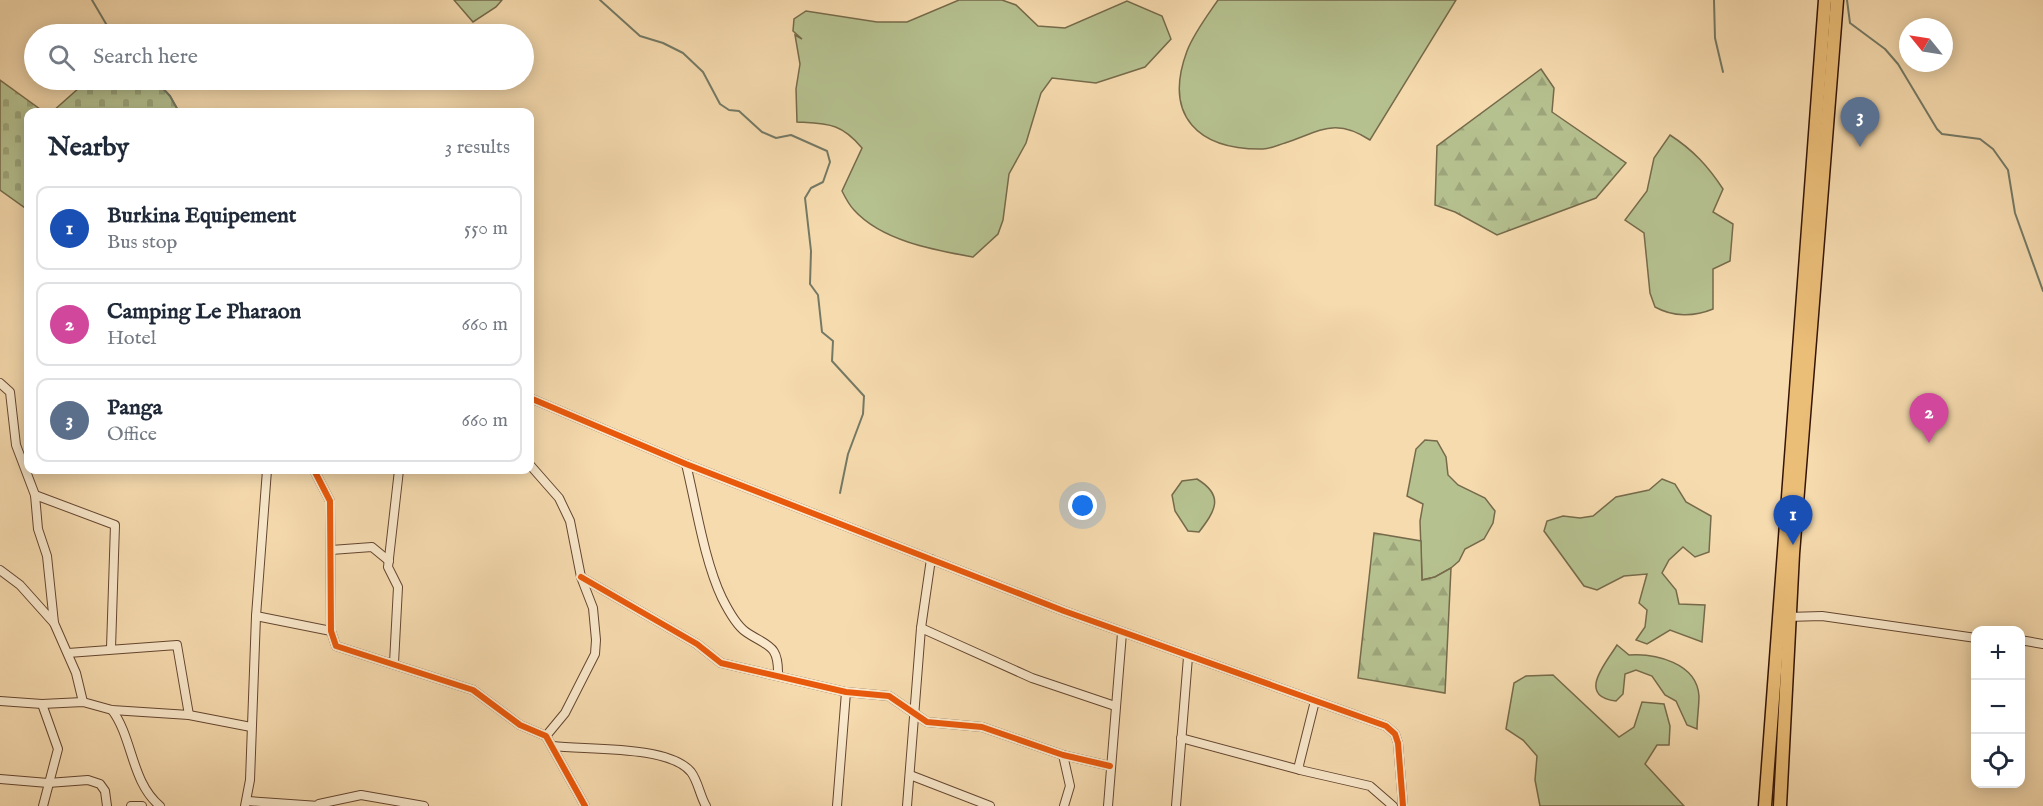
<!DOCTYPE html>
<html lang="en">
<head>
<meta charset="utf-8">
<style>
	:root { --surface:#fff; --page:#f2f2f3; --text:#1f2937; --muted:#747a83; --line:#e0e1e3; --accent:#0f766e }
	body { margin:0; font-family:"IM FELL English",serif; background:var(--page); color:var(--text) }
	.controls { position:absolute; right:18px; bottom:18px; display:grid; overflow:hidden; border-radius:12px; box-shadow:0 3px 15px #0003 }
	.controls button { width:54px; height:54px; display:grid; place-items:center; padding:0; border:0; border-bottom:2px solid var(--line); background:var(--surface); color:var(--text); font:30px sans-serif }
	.compass { position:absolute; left:1899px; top:18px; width:54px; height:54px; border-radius:50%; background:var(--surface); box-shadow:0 3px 15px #0003; rotate:300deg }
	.you { position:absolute; left:1083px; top:506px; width:21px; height:21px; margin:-15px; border:4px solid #fff; border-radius:50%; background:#1a73e8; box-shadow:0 0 0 9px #1a73e833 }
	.badge { display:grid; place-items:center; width:39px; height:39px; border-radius:50%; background:var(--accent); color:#fff; font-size:20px; font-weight:700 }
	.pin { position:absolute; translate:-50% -50px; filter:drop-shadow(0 2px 3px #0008) }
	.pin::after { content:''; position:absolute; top:32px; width:21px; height:18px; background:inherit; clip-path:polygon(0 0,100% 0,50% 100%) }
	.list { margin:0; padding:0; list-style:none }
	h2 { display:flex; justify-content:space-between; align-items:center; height:78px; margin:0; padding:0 24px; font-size:26px }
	h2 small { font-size:20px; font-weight:400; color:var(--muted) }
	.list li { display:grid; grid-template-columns:39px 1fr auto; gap:18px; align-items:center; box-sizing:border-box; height:84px; margin:0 12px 12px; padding:0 12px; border:2px solid var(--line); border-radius:12px }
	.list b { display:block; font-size:22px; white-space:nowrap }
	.list p { margin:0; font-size:20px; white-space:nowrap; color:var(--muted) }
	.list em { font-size:20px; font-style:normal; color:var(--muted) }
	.icon { flex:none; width:33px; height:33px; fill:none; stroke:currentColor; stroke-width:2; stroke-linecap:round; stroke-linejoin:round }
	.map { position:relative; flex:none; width:2043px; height:806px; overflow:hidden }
	.search { position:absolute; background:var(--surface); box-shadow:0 3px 15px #0003; left:24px; top:24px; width:510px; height:66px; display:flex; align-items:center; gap:15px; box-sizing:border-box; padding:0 21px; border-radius:33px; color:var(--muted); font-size:22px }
	.panel { position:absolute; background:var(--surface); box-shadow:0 3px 15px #0003; left:24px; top:108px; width:510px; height:366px; border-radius:12px }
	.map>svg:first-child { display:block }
	.green { fill:#b6c190; stroke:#766a4a; stroke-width:1.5 }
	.forest { fill:url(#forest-firs); stroke:#766a4a; stroke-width:1.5 }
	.cemetery { fill:url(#cemetery-stones); stroke:#766a4a; stroke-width:1.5 }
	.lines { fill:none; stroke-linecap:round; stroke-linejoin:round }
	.stream { stroke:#747965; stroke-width:2 }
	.minor-casing { stroke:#654630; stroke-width:10 }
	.trunk-casing { stroke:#351405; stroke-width:15 }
	.minor { stroke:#f9e8cb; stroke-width:8 }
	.trunk { stroke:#ebbe78; stroke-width:12 }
	.cycleway-casing { stroke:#f9e8cb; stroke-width:10 }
	.cycleway { stroke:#e8590c; stroke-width:6 }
</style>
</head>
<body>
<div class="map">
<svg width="2043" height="806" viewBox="0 0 2043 806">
	<defs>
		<pattern id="forest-firs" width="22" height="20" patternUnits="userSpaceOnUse" patternTransform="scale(1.5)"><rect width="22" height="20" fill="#b6c190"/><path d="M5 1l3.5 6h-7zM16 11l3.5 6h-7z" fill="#9da57b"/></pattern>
		<pattern id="cemetery-stones" width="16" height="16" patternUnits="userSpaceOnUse" patternTransform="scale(1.5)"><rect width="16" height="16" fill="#b6c190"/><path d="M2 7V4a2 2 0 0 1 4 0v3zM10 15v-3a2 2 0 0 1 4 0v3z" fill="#9da57b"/></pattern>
	</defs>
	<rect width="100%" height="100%" fill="#f6dbaf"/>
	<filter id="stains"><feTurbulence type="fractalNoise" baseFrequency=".00333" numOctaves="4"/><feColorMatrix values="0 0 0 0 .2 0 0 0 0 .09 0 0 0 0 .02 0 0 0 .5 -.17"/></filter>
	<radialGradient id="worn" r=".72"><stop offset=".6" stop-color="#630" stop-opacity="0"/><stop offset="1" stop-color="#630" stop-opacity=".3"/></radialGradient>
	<g class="green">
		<polygon points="454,0 502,0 496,7 473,22"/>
		<path d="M 959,0 L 1002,0 L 1016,5 L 1038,26 L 1065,28 L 1127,1 L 1162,16 L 1171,39 L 1145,67 L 1096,83 L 1052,78 L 1041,93 L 1026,143 L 1009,174 L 1003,220 L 998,234 L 973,257 C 934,250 882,241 854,210 C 849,205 845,197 842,191 L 862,148 C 841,123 829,124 797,122 L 796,89 L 800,64 L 795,35 L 802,39 L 793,31 L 794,19 L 806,11 L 877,22 L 907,22 Z"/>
		<path d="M 1218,0 L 1456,0 L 1370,140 C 1335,117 1321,131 1285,143 C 1278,145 1270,149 1263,149 C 1198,150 1163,116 1187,51 C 1194,33 1207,16 1218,0 Z"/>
		<path d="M 1670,135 C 1693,150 1708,166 1723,189 L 1713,212 L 1733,224 L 1730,261 L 1713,269 L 1713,309 C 1694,317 1673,317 1655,307 L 1650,293 L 1644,233 L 1625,220 L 1647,191 L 1654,158 Z"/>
		<polygon points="1425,440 1437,441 1446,457 1448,475 1458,485 1485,498 1495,511 1493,523 1484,539 1465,549 1459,561 1451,568 1435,577 1422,580 1420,521 1423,504 1407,496 1416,449"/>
		<path d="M 1197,479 C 1225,496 1215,511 1199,532 L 1188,531 L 1175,511 L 1172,495 L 1182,481 Z"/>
		<polygon points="1662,479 1675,484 1686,502 1711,516 1709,552 1695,557 1683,547 1669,560 1662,573 1676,590 1679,604 1705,605 1702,642 1670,630 1647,644 1636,640 1645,627 1647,610 1639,603 1647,574 1624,576 1597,590 1584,586 1544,531 1547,521 1563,516 1580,518 1593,516 1616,497 1649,490"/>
		<path d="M 1617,645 L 1629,655 C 1655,653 1697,663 1699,696 C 1699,707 1697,719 1697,729 L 1687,725 L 1676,701 L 1665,695 L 1652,676 L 1636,670 L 1625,674 L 1623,694 L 1616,701 C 1576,696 1606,663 1617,645 Z"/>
		<polygon points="1553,675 1619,737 1634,727 1642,702 1664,704 1670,726 1669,745 1657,745 1645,764 1684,806 1540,806 1535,780 1537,756 1523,740 1506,729 1514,683 1526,676"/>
	</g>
	<g class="forest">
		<polygon points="1541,69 1554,88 1552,112 1626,163 1596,198 1497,235 1455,212 1435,205 1437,146"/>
		<polygon points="1374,533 1421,541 1422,580 1435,577 1451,568 1445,693 1358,678"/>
	</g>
	<g class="cemetery">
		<polygon points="0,80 44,112 28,112 28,210 0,190"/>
		<polygon points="88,80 155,80 170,96 179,112 52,112"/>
	</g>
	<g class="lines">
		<g class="stream">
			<polyline points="92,0 112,34"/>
			<polyline points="600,0 640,36 663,43 683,53 703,72 720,104 729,110 739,111 762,132 776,138 791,135 827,151 830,162 823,182 811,188 805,198 811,251 810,284 818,295 822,332 833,341 832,361 864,396 863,414 848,454 840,493"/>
			<polyline points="1714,0 1715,38 1723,72"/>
			<polyline points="1847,0 1850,23 1885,49 1898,64 1937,129 1942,134 1980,139 1993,149 2008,170 2015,213 2043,291"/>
			<polyline points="155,80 170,96 179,112"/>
		</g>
		<defs>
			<g id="minor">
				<polyline points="0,383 10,392 16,445 35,495 38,529 47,556 54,623 76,673 83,702"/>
				<polyline points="530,398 686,464 1064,611 1386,726 1395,734 1398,743 1403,806"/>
				<path d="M 686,464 C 696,505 704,560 722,598 C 727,608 737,626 746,632 C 768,647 779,644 778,676"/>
				<polyline points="530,465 559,498 570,521 581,577 593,608 596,640 595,654 565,713 546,736"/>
				<polyline points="314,470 330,501 331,631 336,646 473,690 520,725 546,736 585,806"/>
				<polyline points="35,495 115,525 111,648"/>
				<polyline points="331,550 372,547 389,561"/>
				<polyline points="0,570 20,585 54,623"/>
				<polyline points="581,577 697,644 721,663 846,692 889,696 927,722 982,727 1063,755 1110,766"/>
				<polyline points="256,616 331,631"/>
				<polyline points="1787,617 1822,616 1976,638"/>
				<polyline points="921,628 1032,678 1115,706"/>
				<polyline points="2020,640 2043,644"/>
				<polyline points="68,653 177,645 189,715"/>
				<polyline points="394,663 398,587 388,567 399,470"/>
				<polyline points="0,701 42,704 83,702 112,710 189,715 251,727"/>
				<polyline points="1315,701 1299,765 1300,770 1370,786 1393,806"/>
				<polyline points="42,704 58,749 43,806"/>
				<path d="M 112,710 C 133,738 131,782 160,806"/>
				<polyline points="1181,738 1300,770"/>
				<path d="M 553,746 C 587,750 669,745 691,772 C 698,781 700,796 706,806"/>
				<polyline points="1063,755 1070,786 1064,806"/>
				<polyline points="910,775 990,806"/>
				<polyline points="0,779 48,783 88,780 100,784 105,791 107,806"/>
				<polyline points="247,801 319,806"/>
				<polyline points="319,804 361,795 424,806"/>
				<polyline points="131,806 142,806"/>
				<polyline points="245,806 250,780 256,616 267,470"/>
				<polyline points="837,806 846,692"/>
				<polyline points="907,806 921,628 931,559"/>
				<polyline points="1108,806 1122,633"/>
				<polyline points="1176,806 1188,657"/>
			</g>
			<g id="trunk">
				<polyline points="1765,806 1825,0"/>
				<polyline points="1780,806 1793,554 1837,0"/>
			</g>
		</defs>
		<use href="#minor" class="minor-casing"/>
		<use href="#trunk" class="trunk-casing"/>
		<use href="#minor" class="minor"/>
		<use href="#trunk" class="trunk"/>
		<defs>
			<g id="cycleway">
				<polyline points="530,398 686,464 1064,611 1386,726 1395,734 1398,743 1403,806"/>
				<polyline points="314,470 330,501 331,631 336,646 473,690 520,725 546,736 585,806"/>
				<polyline points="581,577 697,644 721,663 846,692 889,696 927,722 982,727 1063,755 1110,766"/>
			</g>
		</defs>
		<use href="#cycleway" class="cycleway-casing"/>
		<use href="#cycleway" class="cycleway"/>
	</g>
	<rect width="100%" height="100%" filter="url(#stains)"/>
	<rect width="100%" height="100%" fill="url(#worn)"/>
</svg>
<div class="controls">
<button>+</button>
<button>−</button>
<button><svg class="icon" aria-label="locate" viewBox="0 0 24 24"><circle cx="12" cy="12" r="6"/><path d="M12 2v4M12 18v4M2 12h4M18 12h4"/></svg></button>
</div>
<svg class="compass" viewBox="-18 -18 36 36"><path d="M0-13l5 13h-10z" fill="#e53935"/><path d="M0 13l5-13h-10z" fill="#747a83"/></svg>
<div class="you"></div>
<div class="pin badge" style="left:1793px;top:545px;background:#1a4fb4">1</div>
<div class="pin badge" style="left:1929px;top:443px;background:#d1479c">2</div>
<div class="pin badge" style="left:1860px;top:147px;background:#5c6f8a">3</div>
<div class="search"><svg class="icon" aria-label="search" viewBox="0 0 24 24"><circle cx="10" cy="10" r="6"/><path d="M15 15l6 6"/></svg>Search here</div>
<section class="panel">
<h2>Nearby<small>3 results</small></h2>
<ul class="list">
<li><span class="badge" style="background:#1a4fb4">1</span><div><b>Burkina Equipement</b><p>Bus stop</p></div><em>550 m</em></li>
<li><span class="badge" style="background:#d1479c">2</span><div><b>Camping Le Pharaon</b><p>Hotel</p></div><em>660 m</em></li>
<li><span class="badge" style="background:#5c6f8a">3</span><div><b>Panga</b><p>Office</p></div><em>660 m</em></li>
</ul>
</section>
</div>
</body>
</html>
